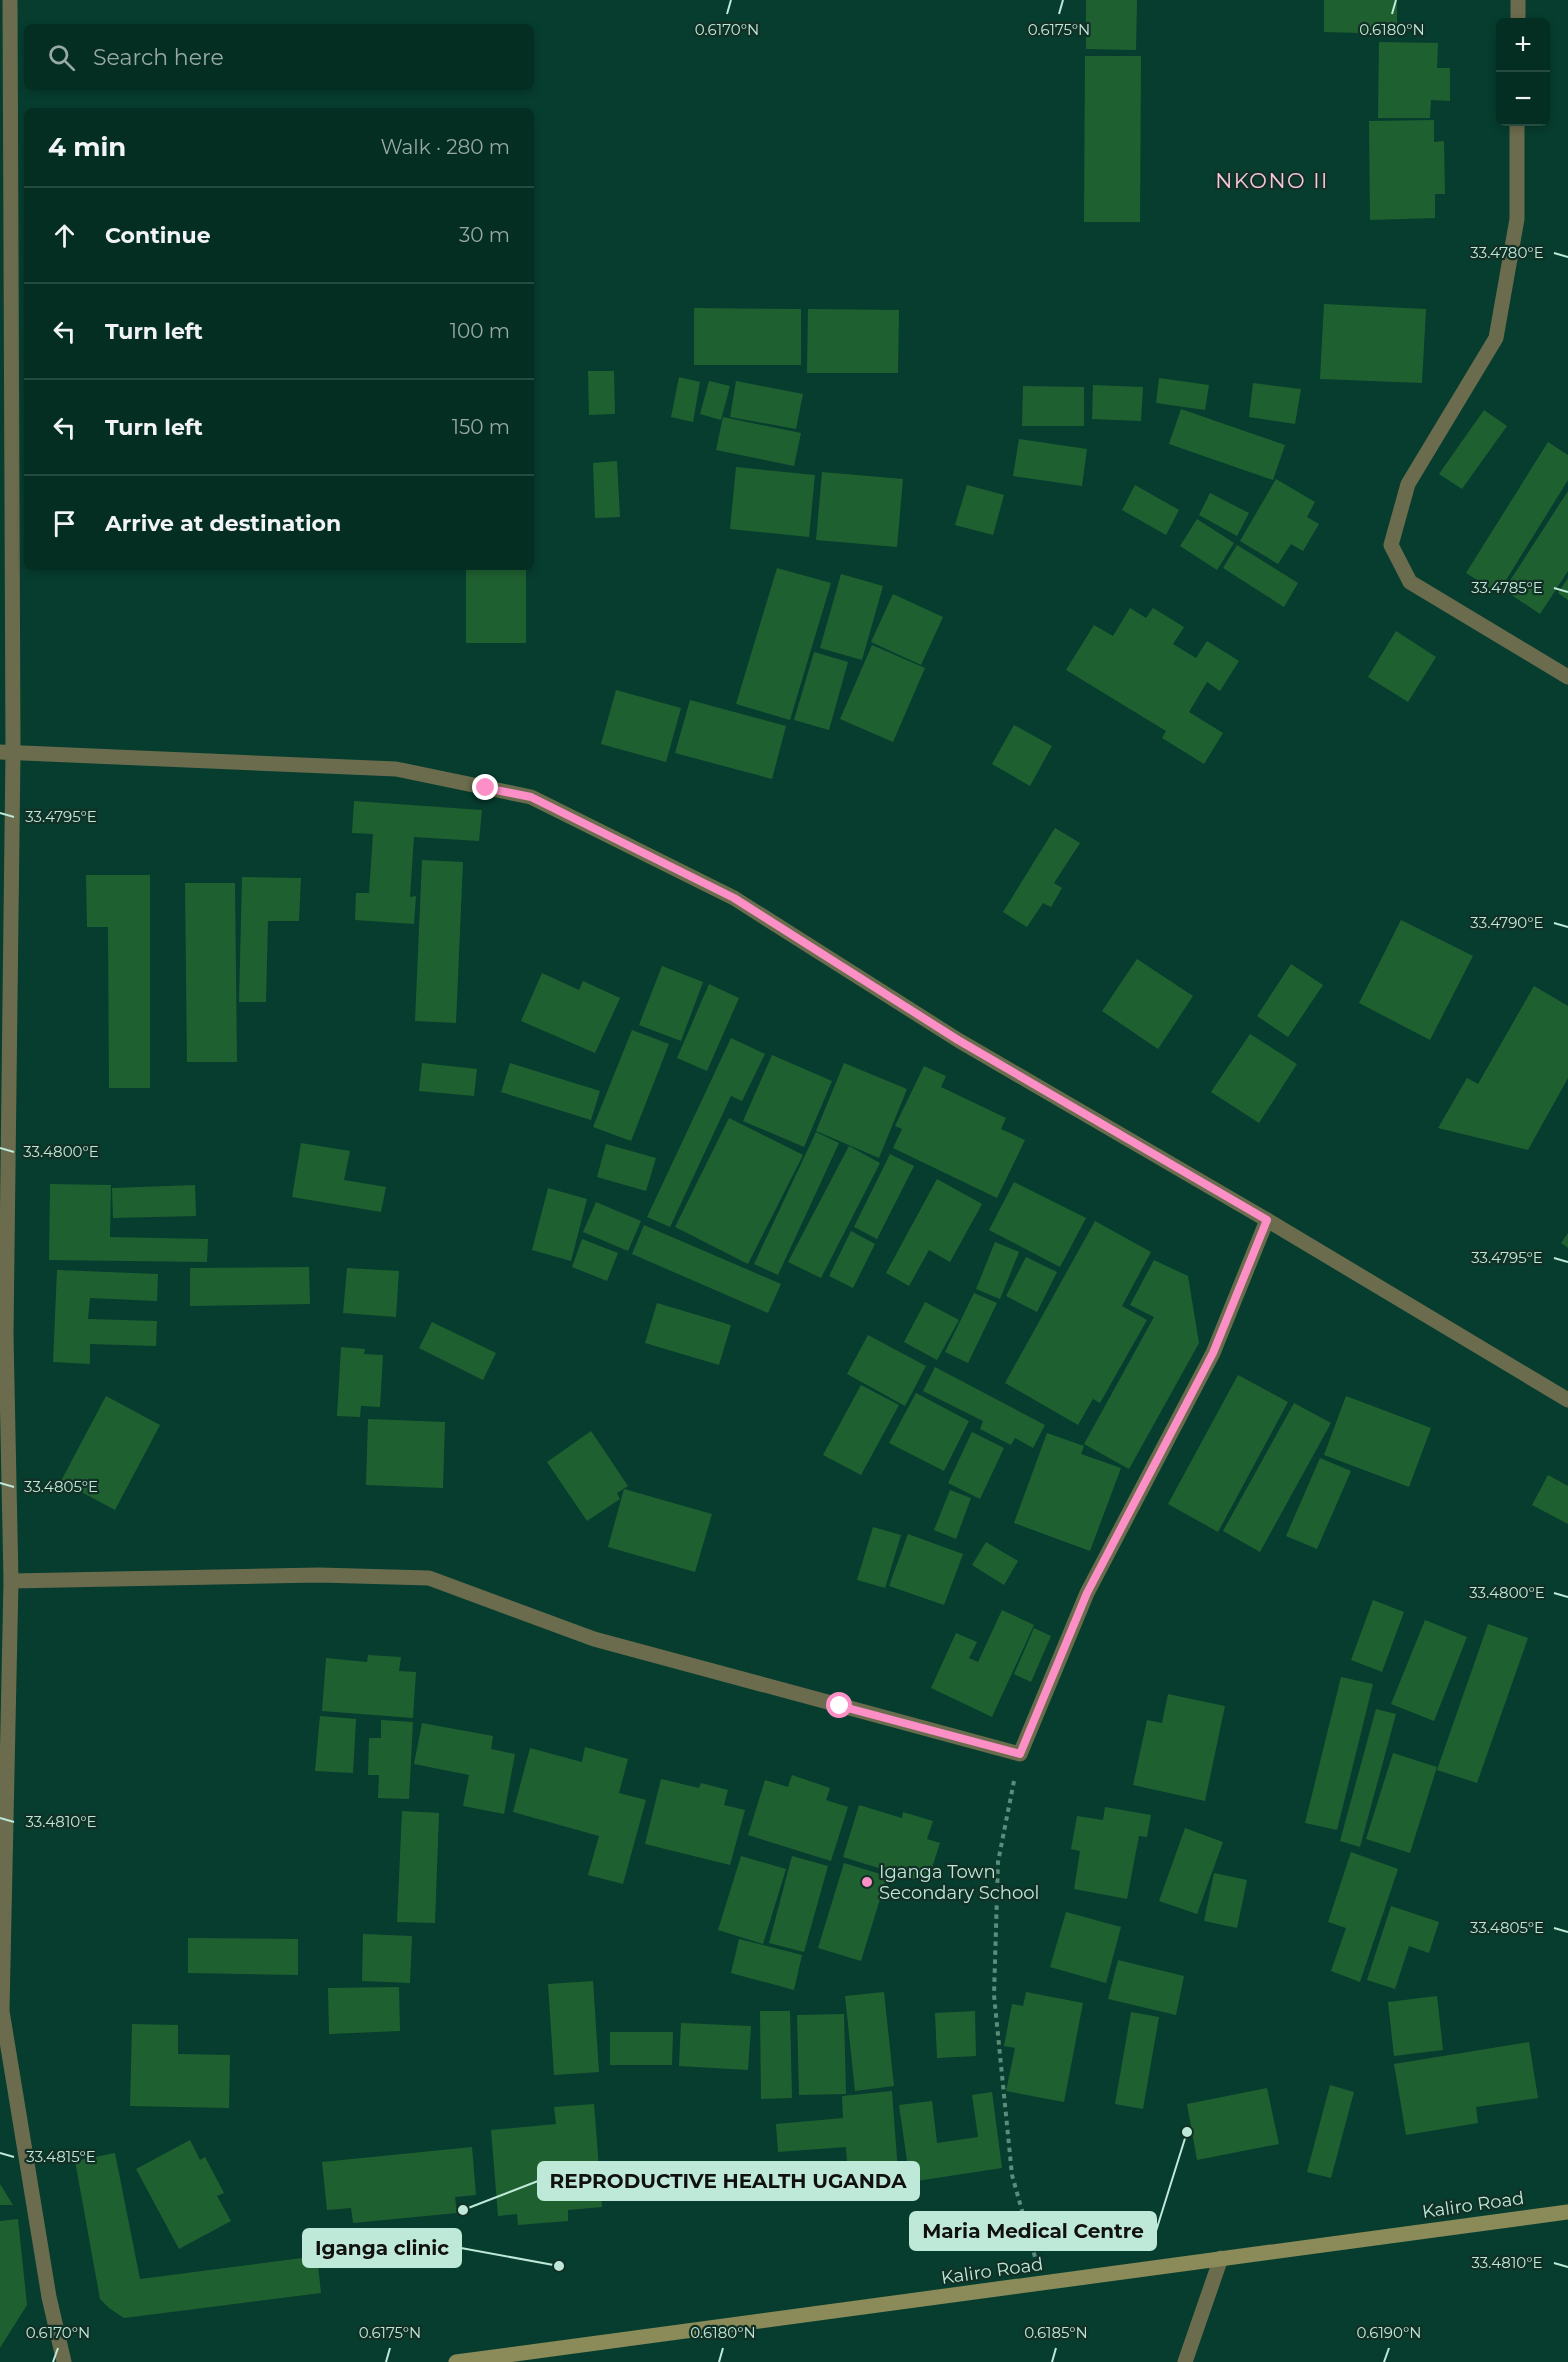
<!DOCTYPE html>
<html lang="en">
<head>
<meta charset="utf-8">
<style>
	:root { --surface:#042e22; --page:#123a2f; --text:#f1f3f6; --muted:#97a8a5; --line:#254a40 }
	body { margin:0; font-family:Montserrat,sans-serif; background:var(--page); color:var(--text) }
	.controls { position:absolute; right:18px; top:18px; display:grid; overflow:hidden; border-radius:9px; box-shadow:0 3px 9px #0003 }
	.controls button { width:54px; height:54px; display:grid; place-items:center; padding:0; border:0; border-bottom:2px solid var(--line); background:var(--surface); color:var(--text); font:30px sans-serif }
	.stop { position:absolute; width:18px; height:18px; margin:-14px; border:4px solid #fb8fc6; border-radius:50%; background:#fff }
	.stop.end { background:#fb8fc6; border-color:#fff; box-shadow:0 2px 6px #0008 }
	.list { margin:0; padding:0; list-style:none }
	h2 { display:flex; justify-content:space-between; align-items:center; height:78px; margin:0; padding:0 24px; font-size:26px }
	h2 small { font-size:20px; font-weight:400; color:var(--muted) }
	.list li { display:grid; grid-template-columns:39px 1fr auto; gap:18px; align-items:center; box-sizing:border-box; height:96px; padding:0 24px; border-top:2px solid var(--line) }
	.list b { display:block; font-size:22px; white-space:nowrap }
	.list em { font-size:20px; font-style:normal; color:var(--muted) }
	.icon { flex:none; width:33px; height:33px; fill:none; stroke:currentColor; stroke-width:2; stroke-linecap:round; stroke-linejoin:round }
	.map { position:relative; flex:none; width:1568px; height:2362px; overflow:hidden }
	.search { position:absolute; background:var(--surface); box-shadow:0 3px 9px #0003; left:24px; top:24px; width:510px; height:66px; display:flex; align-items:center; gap:15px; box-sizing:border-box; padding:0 21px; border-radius:9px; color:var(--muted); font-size:22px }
	.panel { position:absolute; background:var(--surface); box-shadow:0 3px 9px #0003; left:24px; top:108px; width:510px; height:462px; border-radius:9px }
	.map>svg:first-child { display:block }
	.building { fill:#1f6031 }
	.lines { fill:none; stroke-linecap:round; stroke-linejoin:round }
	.path { stroke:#5b8c7c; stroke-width:4; stroke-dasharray:4.5 4.5; stroke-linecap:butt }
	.minor { stroke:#6b6c4d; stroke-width:15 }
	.secondary { stroke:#8a8b59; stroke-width:15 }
	.route { stroke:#fb8fc6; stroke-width:8 }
	.ticks { fill:none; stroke:#bee9d8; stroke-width:2 }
	.poi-dot { fill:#fb8fc6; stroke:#123026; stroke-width:2 }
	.labels { text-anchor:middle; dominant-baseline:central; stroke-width:4.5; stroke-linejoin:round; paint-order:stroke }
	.poi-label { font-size:18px; fill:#bee9d8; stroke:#123026; text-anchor:start }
	.street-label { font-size:18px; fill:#bee9d8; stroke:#123026 }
	.quarter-label { font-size:21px; letter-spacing:1.5px; fill:#f7c8dd; stroke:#123026 }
	.ticks-label { font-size:15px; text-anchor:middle; fill:#bee9d8; stroke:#123026; stroke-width:4.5; stroke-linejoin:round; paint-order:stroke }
	.leader { fill:none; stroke:#bee9d8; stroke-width:2 }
	.callout-dot { fill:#bee9d8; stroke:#123026; stroke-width:2 }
	.callout { fill:#bee9d8; stroke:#bee9d8; stroke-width:2 }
	.callout-label { font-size:20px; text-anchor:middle; font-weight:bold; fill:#111 }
</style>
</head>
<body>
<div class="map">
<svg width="1568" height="2362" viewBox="0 0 1568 2362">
	<rect width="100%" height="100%" fill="#063d2e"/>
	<g class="building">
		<polygon points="1086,0 1137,0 1136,50 1086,49"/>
		<polygon points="1324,0 1397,0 1397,34 1324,32"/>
		<polygon points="1379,42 1438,43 1437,68 1450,68 1450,101 1431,100 1430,118 1378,118"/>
		<polygon points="1085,56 1141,56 1140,222 1084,222"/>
		<polygon points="1434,120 1434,142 1444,141 1445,194 1435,194 1435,218 1370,220 1369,121"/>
		<polygon points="1324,304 1426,309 1422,383 1320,379"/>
		<polygon points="694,308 801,309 801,365 694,365"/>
		<polygon points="808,309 899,310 898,373 807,373"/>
		<polygon points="588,371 614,371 615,414 589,415"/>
		<polygon points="679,377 700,382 693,422 671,417"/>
		<polygon points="1159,378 1209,385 1205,410 1156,403"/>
		<polygon points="709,381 730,386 721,420 700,414"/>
		<polygon points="736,381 803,394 796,429 730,417"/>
		<polygon points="1253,383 1301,389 1295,424 1249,417"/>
		<polygon points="1093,385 1143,387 1141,421 1092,419"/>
		<polygon points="1023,386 1084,387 1084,426 1022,426"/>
		<polygon points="1181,409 1285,445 1273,480 1169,444"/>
		<polygon points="1484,410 1507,426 1462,489 1439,474"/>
		<polygon points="723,417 801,433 794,466 716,450"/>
		<polygon points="1019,439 1087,449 1082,486 1013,476"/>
		<polygon points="1548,442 1568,455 1568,480 1498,593 1466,573"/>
		<polygon points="617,461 620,517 595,518 593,463"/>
		<polygon points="736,467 815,475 809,537 730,529"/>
		<polygon points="822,472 903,479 897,547 816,540"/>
		<polygon points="1276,479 1315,502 1307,517 1319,524 1303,551 1291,544 1278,564 1240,541"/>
		<polygon points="967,485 1004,495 993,535 955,525"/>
		<polygon points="1135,485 1179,510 1166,535 1122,510"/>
		<polygon points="1568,491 1568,571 1540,614 1504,590"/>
		<polygon points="1210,493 1249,513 1237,536 1199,515"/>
		<polygon points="1197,519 1234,543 1217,570 1180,546"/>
		<polygon points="1237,545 1298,583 1284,607 1223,568"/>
		<rect x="466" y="567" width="60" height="76"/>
		<polygon points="777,568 831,583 790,720 736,704"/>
		<polygon points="841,574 883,586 862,660 820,648"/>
		<polygon points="1568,578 1568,600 1558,593"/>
		<polygon points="893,594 943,617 921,665 871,642"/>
		<polygon points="1130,608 1146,618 1153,608 1184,627 1173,644 1196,658 1207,641 1239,661 1220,691 1207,682 1189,712 1223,733 1204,764 1162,738 1166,731 1066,670 1094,625 1113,636"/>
		<polygon points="1396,631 1436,657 1408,702 1368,677"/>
		<polygon points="872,645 925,668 893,742 840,719"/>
		<polygon points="814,652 848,662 829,730 794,720"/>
		<polygon points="616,690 681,708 666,762 601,744"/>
		<polygon points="690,700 786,726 772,779 675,753"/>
		<polygon points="1014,725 1052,746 1030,786 992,764"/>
		<polygon points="354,801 482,810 479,841 414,837 410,897 416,896 414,924 355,920 356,893 369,893 373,834 352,833"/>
		<polygon points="1055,828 1080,843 1054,883 1062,888 1051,907 1043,903 1027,927 1003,912"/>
		<polygon points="422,860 463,862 456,1023 415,1021"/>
		<polygon points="86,875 150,875 150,1088 109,1088 108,927 87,927"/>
		<polygon points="242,877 301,878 299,921 268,921 266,1002 239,1002"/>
		<polygon points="185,883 235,883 237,1062 187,1062"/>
		<polygon points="1401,920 1473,956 1430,1040 1359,1003"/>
		<polygon points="1137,959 1193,996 1158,1049 1102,1011"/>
		<polygon points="1291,964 1323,985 1288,1037 1257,1016"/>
		<polygon points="662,966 703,982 681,1041 639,1025"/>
		<polygon points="542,973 579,990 583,981 620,998 595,1053 521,1021"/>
		<polygon points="709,984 739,998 707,1071 677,1058"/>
		<polygon points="1534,986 1568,1006 1568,1078 1528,1150 1438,1128 1467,1078 1478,1084"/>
		<polygon points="632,1030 669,1044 631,1141 593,1127"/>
		<polygon points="1250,1034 1297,1064 1259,1123 1211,1092"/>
		<polygon points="731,1038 765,1054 742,1101 731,1096 670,1227 647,1217"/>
		<polygon points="772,1055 832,1081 804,1147 743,1121"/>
		<polygon points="422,1063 477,1069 474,1096 419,1091"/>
		<polygon points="510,1063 600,1091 591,1120 501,1092"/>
		<polygon points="844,1063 907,1089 879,1158 816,1131"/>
		<polygon points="924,1066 946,1076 941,1087 1006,1118 1001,1129 1025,1140 997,1198 893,1148 902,1129 895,1126"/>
		<polygon points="729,1118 803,1155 748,1264 675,1227"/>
		<polygon points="816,1132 839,1143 778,1275 754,1264"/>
		<polygon points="301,1143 350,1151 344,1180 386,1187 381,1212 292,1197"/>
		<polygon points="606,1144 656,1158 646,1191 597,1177"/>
		<polygon points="849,1146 880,1163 821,1278 788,1262"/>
		<polygon points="890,1154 914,1166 877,1239 854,1227"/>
		<polygon points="937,1179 982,1204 950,1262 929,1250 909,1286 886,1273"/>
		<polygon points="1014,1182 1086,1218 1060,1267 989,1230"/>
		<polygon points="50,1184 111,1185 110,1237 208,1239 207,1262 49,1260"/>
		<polygon points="195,1185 196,1216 113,1218 112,1188"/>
		<polygon points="548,1188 587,1199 571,1261 532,1250"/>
		<polygon points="596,1202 641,1221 628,1251 583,1232"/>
		<polygon points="1095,1221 1151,1252 1122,1306 1147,1320 1100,1403 1093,1399 1078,1425 1005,1383"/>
		<polygon points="644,1225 781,1284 768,1313 632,1254"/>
		<polygon points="851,1231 875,1244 853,1288 829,1276"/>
		<polygon points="1568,1233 1568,1248 1561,1243"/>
		<polygon points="582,1239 618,1253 607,1281 572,1267"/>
		<polygon points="995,1242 1019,1252 1000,1299 976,1289"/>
		<polygon points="1026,1257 1057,1272 1037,1312 1006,1296"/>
		<polygon points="1154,1260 1188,1276 1199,1343 1129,1469 1084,1444 1154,1317 1130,1305"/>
		<polygon points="309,1267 310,1304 190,1306 190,1268"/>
		<polygon points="347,1268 399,1271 396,1317 343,1313"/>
		<polygon points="57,1270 158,1274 157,1301 90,1298 88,1319 157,1321 156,1346 90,1344 90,1364 53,1362"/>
		<polygon points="974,1293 997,1303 968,1363 945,1352"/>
		<polygon points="925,1302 959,1320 937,1360 904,1342"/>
		<polygon points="657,1303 731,1325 719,1365 645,1343"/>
		<polygon points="432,1322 496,1353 483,1380 419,1348"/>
		<polygon points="868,1335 926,1366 905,1406 847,1374"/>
		<polygon points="341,1347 365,1349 364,1354 383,1355 380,1407 361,1406 360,1417 337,1416"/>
		<polygon points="935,1367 1045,1425 1033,1448 1015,1438 1011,1445 980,1429 983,1421 923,1391"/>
		<polygon points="1238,1375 1288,1402 1218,1532 1168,1504"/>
		<polygon points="861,1385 899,1405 861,1475 823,1455"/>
		<polygon points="916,1393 969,1421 944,1471 889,1443"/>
		<polygon points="106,1396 160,1425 115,1510 61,1481"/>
		<polygon points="1346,1396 1431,1428 1409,1487 1324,1455"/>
		<polygon points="1294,1403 1331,1423 1260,1552 1223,1531"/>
		<polygon points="368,1419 445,1422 443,1488 366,1485"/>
		<polygon points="591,1431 628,1486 617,1493 620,1499 587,1521 547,1462"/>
		<polygon points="972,1432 1004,1448 980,1499 948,1483"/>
		<polygon points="1047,1433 1084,1446 1081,1454 1121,1468 1090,1551 1014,1523"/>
		<polygon points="1320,1458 1351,1471 1317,1549 1286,1536"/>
		<polygon points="1548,1475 1568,1486 1568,1524 1532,1505"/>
		<polygon points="624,1489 712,1514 695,1572 608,1547"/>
		<polygon points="950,1490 971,1498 956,1539 934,1530"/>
		<polygon points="873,1527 901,1535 885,1588 857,1580"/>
		<polygon points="908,1534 963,1554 944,1605 889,1586"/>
		<polygon points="986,1542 1018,1561 1004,1585 972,1565"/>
		<polygon points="1373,1600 1404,1612 1382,1672 1351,1660"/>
		<polygon points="1002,1610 1034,1625 992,1717 931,1688 956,1633 977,1642 969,1658 978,1662"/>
		<polygon points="1425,1620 1467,1637 1434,1721 1391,1704"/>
		<polygon points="1488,1624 1528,1638 1477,1783 1437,1770"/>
		<polygon points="1034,1628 1051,1636 1031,1682 1014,1674"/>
		<polygon points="368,1655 401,1657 399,1671 416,1672 413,1718 322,1711 326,1658 367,1662"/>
		<polygon points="1341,1677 1373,1684 1337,1830 1305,1823"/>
		<polygon points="1168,1694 1225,1706 1205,1801 1133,1785 1147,1720 1162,1723"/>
		<polygon points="1376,1709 1396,1714 1360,1847 1340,1841"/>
		<polygon points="320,1716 356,1719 353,1773 315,1771"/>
		<polygon points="381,1720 413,1722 409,1799 378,1798 379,1775 368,1775 369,1738 381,1738"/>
		<polygon points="422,1723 493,1736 491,1749 515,1754 504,1814 463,1806 469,1775 414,1764"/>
		<polygon points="585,1747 628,1759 619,1793 646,1800 623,1884 588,1875 599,1836 513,1812 530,1748 582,1762"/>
		<polygon points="1393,1753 1437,1767 1410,1853 1366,1839"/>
		<polygon points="792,1775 830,1788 826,1800 848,1807 831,1861 748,1835 765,1780 788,1787"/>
		<polygon points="661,1779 699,1788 701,1783 728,1790 724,1805 745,1810 730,1865 645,1844"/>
		<polygon points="859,1805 902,1818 903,1812 933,1821 927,1839 940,1843 927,1883 843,1857"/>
		<polygon points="1105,1807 1151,1815 1147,1837 1139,1836 1127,1899 1074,1889 1080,1851 1071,1849 1077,1816 1103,1820"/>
		<polygon points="402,1811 439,1813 435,1923 397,1922"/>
		<polygon points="1185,1828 1223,1842 1197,1914 1159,1901"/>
		<polygon points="1351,1852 1398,1869 1360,1982 1331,1971 1346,1928 1328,1922"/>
		<polygon points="741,1856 786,1869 763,1944 718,1930"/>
		<polygon points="792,1856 828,1866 804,1952 769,1943"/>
		<polygon points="844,1863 887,1876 861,1961 818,1948"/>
		<polygon points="1214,1873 1247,1880 1237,1928 1204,1921"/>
		<polygon points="1391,1906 1439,1922 1429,1953 1409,1946 1395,1989 1367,1980"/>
		<polygon points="1066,1912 1121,1927 1106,1983 1050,1967"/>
		<polygon points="363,1934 412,1936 410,1983 362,1981"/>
		<polygon points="188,1938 298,1939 298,1975 188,1973"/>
		<polygon points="739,1939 802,1955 794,1990 731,1973"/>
		<polygon points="1118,1960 1184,1976 1176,2015 1108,1999"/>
		<polygon points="593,1981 599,2072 554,2075 548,1984"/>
		<polygon points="399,1987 400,2031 329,2034 328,1988"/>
		<polygon points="884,1992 894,2086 855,2091 845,1996"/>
		<polygon points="1026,1992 1083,2003 1064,2102 1006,2091 1015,2048 1004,2046 1012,2004 1023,2006"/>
		<polygon points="1437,1996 1443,2050 1394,2056 1388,2002"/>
		<polygon points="760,2011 790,2011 792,2098 761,2099"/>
		<polygon points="975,2011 976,2056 937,2058 935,2013"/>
		<polygon points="1131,2012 1159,2017 1143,2109 1115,2104"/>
		<polygon points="844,2014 846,2094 799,2095 797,2015"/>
		<polygon points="681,2023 751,2026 748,2070 679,2066"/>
		<polygon points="132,2024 178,2025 178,2054 230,2055 229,2108 130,2106"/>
		<polygon points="610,2032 673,2032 672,2065 610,2065"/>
		<polygon points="1529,2042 1538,2098 1476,2107 1478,2123 1406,2135 1394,2064"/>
		<polygon points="1330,2085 1354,2092 1331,2178 1307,2172"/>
		<polygon points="1267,2088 1279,2144 1197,2160 1187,2104"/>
		<polygon points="892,2091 898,2172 848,2177 846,2147 778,2152 776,2124 843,2118 842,2096"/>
		<polygon points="992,2092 1002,2168 910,2182 899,2105 932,2101 937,2143 978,2137 972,2095"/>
		<polygon points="594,2104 602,2207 568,2210 568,2221 518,2225 517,2214 498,2216 491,2130 556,2124 554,2107"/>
		<polygon points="190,2140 200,2160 205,2157 224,2193 217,2196 231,2221 179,2249 136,2169"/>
		<polygon points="472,2147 476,2195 455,2197 457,2213 353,2223 351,2208 327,2210 322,2162"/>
		<polygon points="115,2153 140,2279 317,2256 321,2293 124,2318 109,2308 100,2299 75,2161"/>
		<polygon points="0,2184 13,2205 0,2205"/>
		<polygon points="18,2219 27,2305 0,2348 0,2221"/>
	</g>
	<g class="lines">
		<polyline class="path" points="1014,1781 998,1862 994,1995 1012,2175 1035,2257"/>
		<g class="minor">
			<polyline points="10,0 13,751 6,1335 11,1581 2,2011 49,2297 64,2362"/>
			<polyline points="1518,22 1518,0"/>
			<polyline points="1517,122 1517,219 1496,338 1408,484 1391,545 1410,582 1568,677"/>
			<polyline points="0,752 396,769 531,797 734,898 958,1040 1267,1220 1568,1400"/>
			<polyline points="11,1581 319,1575 429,1578 594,1639 1020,1754 1087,1593 1213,1353 1267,1220"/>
			<polyline points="1185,2362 1221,2258"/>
		</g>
		<polyline class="secondary" points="456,2362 1568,2212"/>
	</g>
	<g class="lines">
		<polyline class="route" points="486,788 531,797 734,898 958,1040 1267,1220 1213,1353 1087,1593 1020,1754 840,1706"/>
	</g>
	<path class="ticks" d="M 727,14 L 731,0M 1059,14 L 1063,0M 1392,14 L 1396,0M 1554,253 L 1568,257M 1554,588 L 1568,592M 0,813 L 14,817M 1554,923 L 1568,927M 0,1148 L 14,1152M 1554,1258 L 1568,1262M 0,1483 L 14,1487M 1554,1593 L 1568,1597M 0,1818 L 14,1822M 1554,1928 L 1568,1932M 0,2153 L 14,2157M 1554,2263 L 1568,2267M 53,2362 L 58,2348M 386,2362 L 390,2348M 719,2362 L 723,2348M 1052,2362 L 1056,2348M 1384,2362 L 1389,2348"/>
	<circle class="poi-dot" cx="867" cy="1882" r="6"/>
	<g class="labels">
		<g class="poi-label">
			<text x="879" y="1872">Iganga Town<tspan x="879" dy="21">Secondary School</tspan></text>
		</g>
		<g class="street-label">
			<text transform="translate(1473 2205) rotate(-8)">Kaliro Road</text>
			<text transform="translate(992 2271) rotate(-8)">Kaliro Road</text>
		</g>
		<g class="quarter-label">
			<text x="1272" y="180">NKONO II</text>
		</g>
	</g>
	<g class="ticks-label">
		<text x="727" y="35">0.6170°N</text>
		<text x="1059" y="35">0.6175°N</text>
		<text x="1392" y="35">0.6180°N</text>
		<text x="1507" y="258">33.4780°E</text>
		<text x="1507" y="593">33.4785°E</text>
		<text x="61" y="822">33.4795°E</text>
		<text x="1507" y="928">33.4790°E</text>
		<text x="61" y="1157">33.4800°E</text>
		<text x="1507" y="1263">33.4795°E</text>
		<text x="61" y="1492">33.4805°E</text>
		<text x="1507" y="1598">33.4800°E</text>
		<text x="61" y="1827">33.4810°E</text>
		<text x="1507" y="1933">33.4805°E</text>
		<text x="61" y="2162">33.4815°E</text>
		<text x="1507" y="2268">33.4810°E</text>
		<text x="58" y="2338">0.6170°N</text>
		<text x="390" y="2338">0.6175°N</text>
		<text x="723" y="2338">0.6180°N</text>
		<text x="1056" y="2338">0.6185°N</text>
		<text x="1389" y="2338">0.6190°N</text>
	</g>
	<path class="leader" d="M463 2210L538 2181M1187 2132L1156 2231M559 2266L461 2248"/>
	<g class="callout-dot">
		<circle cx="463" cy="2210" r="6"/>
		<circle cx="1187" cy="2132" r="6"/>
		<circle cx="559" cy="2266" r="6"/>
	</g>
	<g class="callout">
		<rect x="538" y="2162" width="381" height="38" rx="6"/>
		<rect x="910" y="2212" width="246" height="38" rx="6"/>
		<rect x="303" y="2229" width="158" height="38" rx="6"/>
	</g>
	<g class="callout-label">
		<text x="728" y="2188">REPRODUCTIVE HEALTH UGANDA</text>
		<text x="1033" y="2238">Maria Medical Centre</text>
		<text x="382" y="2255">Iganga clinic</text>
	</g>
</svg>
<div class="controls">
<button>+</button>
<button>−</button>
</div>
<div class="stop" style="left:840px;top:1706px"></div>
<div class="stop end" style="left:486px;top:788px"></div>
<div class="search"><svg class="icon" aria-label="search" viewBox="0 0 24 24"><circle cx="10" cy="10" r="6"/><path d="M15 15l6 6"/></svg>Search here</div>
<section class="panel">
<h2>4 min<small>Walk · 280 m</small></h2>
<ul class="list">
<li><svg class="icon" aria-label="ahead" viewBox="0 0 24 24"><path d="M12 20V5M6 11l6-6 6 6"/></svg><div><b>Continue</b></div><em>30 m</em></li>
<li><svg class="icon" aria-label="left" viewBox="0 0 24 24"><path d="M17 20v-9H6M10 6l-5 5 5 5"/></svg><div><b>Turn left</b></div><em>100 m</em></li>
<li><svg class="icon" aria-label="left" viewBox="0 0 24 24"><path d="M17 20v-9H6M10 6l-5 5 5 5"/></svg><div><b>Turn left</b></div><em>150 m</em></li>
<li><svg class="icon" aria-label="arrive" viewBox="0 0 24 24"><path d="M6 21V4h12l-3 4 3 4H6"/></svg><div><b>Arrive at destination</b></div></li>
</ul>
</section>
</div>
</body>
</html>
